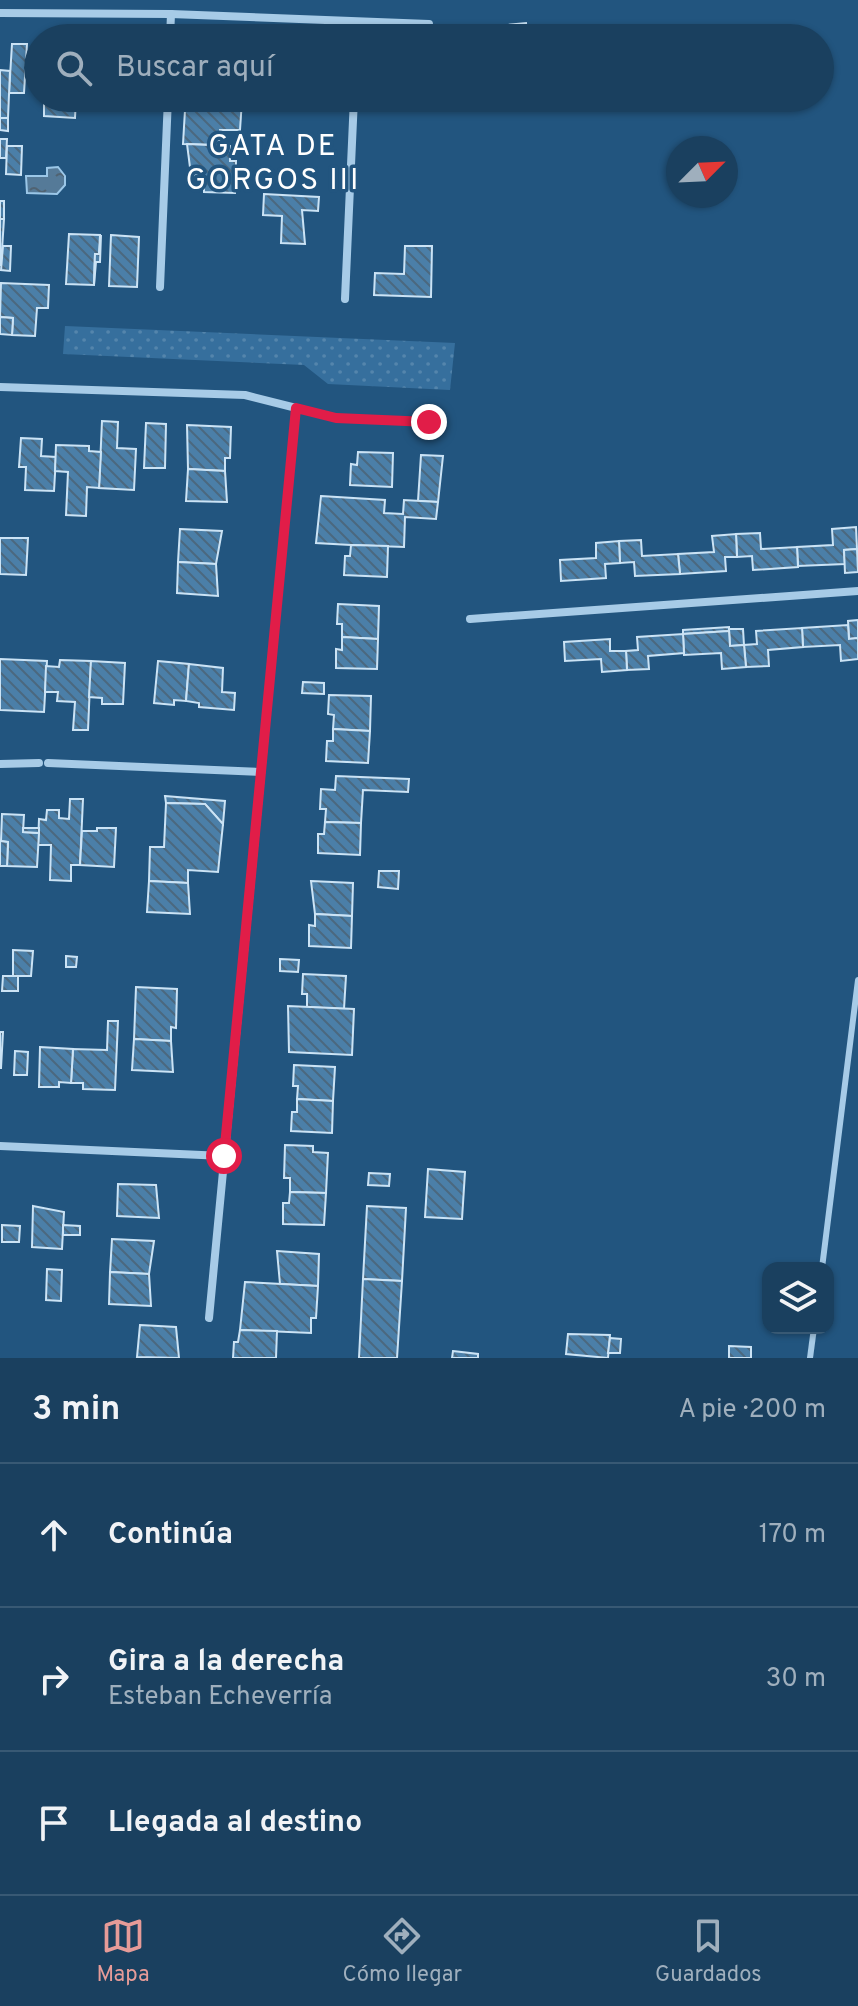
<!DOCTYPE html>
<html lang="es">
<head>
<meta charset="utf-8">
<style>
	:root { --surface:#1a405f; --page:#234765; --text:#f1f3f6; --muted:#9fafbd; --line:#385974; --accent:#e69b98 }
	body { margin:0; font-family:Overpass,sans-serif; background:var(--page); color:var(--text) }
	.controls { position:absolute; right:24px; bottom:24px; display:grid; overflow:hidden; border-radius:16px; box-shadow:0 2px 6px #0004 }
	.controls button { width:72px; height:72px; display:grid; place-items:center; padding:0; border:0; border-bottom:2px solid var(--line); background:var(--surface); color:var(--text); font:40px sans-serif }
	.compass { position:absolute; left:666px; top:136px; width:72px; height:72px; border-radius:50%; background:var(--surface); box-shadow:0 2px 6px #0004; rotate:66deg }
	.stop { position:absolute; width:24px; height:24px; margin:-18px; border:6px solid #e11d48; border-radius:50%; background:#fff }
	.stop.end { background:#e11d48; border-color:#fff; box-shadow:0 2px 8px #0008 }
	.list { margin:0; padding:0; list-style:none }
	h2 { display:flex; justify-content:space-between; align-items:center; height:104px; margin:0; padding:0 32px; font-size:34px }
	h2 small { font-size:26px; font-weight:400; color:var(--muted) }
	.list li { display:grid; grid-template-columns:52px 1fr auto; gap:24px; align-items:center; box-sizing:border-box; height:144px; padding:0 32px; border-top:2px solid var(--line) }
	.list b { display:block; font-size:30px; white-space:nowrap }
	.list p { margin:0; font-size:26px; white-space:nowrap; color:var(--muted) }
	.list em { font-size:26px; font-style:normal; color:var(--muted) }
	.icon { flex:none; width:44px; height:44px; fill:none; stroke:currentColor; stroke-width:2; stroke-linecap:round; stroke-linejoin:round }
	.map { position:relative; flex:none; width:858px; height:1358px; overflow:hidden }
	.search { position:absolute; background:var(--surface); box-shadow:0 2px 6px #0004; left:24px; right:24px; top:24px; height:88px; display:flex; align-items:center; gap:20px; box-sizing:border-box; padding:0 28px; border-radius:44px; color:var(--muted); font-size:30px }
	.sheet { height:536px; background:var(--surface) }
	nav { display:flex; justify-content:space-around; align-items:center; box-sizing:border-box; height:112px; border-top:2px solid var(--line); background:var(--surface); font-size:22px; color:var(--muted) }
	nav a { display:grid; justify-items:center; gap:4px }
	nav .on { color:var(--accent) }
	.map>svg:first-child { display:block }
	.park { fill:url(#park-dots) }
	.water { fill:url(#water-ripples); stroke:#9bc7e8; stroke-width:2 }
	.building { fill:url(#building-back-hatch); stroke:#cbe3f5; stroke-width:2 }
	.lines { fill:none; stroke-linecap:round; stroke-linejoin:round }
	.lane { stroke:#a7cbe7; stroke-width:6 }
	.street { stroke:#a7cbe7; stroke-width:8 }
	.route { stroke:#e11d48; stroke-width:10 }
	.labels { text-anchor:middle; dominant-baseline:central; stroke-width:7; stroke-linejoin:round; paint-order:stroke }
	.neighbourhood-label { font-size:30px; letter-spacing:2px; fill:#fff; stroke:#22557f }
</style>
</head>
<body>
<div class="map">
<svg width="858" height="1358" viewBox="0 0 858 1358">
	<defs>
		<pattern id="park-dots" width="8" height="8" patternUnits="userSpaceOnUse" patternTransform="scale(2)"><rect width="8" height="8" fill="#366f9d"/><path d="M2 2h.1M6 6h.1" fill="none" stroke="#5485ac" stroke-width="1.8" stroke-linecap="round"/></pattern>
		<pattern id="water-ripples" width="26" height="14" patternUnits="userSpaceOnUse" patternTransform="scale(2)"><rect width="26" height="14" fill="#557a98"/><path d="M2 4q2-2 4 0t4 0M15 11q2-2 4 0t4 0" fill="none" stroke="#506372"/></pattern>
		<pattern id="building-back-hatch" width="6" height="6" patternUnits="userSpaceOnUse" patternTransform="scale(2)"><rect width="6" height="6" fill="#4b7fa8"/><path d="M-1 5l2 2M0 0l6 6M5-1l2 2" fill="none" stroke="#4b687f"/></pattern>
	</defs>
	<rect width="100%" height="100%" fill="#22557f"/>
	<polygon class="park" points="65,326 455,343 450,390 328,384 304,365 63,354"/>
	<polygon class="water" points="58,167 65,176 65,185 57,194 27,193 26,176 47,176 47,168"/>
	<g class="building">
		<polygon points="526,23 527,31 542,30 543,38 477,38 477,28"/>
		<polygon points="477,28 477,38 450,38 449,30"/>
		<polygon points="12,44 27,44 24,93 9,93"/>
		<polygon points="26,61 38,62 38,90 38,80 25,79"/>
		<polygon points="0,70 10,71 8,118 0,118"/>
		<polygon points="44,98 76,98 75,118 44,116"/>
		<polygon points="191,98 242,100 240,130 220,130 219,145 183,144 185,110 191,110"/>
		<polygon points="319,98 335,98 335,103 319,102"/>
		<polygon points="0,118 8,118 8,131 0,130"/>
		<polygon points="0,139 7,139 6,158 0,158"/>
		<polygon points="187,144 230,146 230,161 236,161 235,193 204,192 204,176 191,175"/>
		<polygon points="7,146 22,146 21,175 6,174"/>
		<polygon points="264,194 319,197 318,211 302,210 305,244 281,243 282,216 263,215"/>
		<rect x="0" y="201" width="4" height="18"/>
		<polygon points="0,219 4,219 1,265 0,265"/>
		<polygon points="69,234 100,235 99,254 95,254 94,285 66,284"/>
		<polygon points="101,235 100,262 96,262 94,285 95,254 99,254"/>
		<polygon points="111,235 139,237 137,287 109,286"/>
		<polygon points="3,246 11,246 10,271 1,270"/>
		<polygon points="405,246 432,246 431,297 374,295 375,273 404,274"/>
		<polygon points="1,283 49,285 48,308 37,308 35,336 12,335 13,318 0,317"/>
		<polygon points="0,317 13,318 12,335 0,334"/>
		<polygon points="102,421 118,422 117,448 136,449 134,490 99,488"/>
		<polygon points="146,423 166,424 165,468 144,468"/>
		<polygon points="187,425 231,427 230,458 225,458 225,471 188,469"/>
		<polygon points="21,438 42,439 41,456 56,457 54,491 25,490 26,467 19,467"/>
		<polygon points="56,445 89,446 89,451 101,452 99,488 87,487 86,516 66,515 68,472 55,471"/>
		<polygon points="358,452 393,453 392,487 350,485 351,464 357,465"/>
		<polygon points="421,455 443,456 438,502 418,501"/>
		<polygon points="188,469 225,471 227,502 186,501"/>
		<polygon points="321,496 385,500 384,513 403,514 404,500 438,502 436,519 405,517 404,547 351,545 316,543"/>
		<polygon points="856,527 857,549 844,550 845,564 798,566 797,547 833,545 832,529"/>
		<polygon points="180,529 222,531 216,564 178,562"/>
		<polygon points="760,533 761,549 797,547 798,567 753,570 752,556 737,557 736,534"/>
		<polygon points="736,534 737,557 725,557 726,571 680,574 678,554 714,552 712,536"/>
		<polygon points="0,538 28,538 26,575 0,574"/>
		<polygon points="641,540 642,556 678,554 680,574 635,576 634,562 620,563 619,541"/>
		<polygon points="619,541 620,563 605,564 606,578 561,581 560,560 596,558 596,543"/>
		<polygon points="351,545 388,546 387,577 344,575 345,556 350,556"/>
		<polygon points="857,549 858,572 845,573 844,550"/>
		<polygon points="178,562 216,564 218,596 177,593"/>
		<polygon points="338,604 379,606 378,639 342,637 342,624 337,624"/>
		<polygon points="858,620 858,638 849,639 848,621"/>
		<polygon points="848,625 849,639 858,638 858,659 841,661 840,645 803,647 802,628"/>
		<polygon points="729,627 729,631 683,634 683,630"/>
		<polygon points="802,628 803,647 768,650 769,666 746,667 744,645 757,644 756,631"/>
		<polygon points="729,629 743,629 744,645 730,646"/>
		<polygon points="729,631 730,646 744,645 746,667 722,669 721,653 684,655 683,634"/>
		<polygon points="683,634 684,653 648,656 649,669 627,670 626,651 638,650 637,637"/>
		<polygon points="342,637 378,639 377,669 336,668 336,649 342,650"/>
		<polygon points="610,639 610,651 626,651 627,670 602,672 601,659 565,661 564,642"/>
		<polygon points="0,659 47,661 44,712 0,710"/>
		<polygon points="60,660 91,661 88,730 73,730 75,702 57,701 58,692 45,692 46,666 59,667"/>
		<polygon points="91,661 125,663 123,704 102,704 102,698 89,697"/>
		<polygon points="158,661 189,664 186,701 174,700 174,705 154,703"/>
		<polygon points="189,664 223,668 222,692 235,693 234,710 199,707 199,703 186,701"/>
		<polygon points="303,682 324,683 324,694 302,693"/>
		<polygon points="329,695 371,696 370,731 333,729 334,715 328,714"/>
		<polygon points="333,729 370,731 368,763 326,761 327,741 333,741"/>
		<polygon points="336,776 409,779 408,792 363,790 361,823 325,822 326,809 320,809 321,789 335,790"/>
		<polygon points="165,796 225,801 223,824 205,804 166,803"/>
		<polygon points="70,799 83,799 80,865 71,865 71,881 50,880 51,845 38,845 39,819 46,820 47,810 59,810 59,818 69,819"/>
		<polygon points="166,803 205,804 223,824 218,872 188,870 188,883 149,881 150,847 164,847"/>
		<polygon points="2,814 24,815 23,832 39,833 37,867 7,866 8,842 1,841"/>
		<polygon points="325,822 361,823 360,855 318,853 318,834 324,834"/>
		<polygon points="23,828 39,828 39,833 23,832"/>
		<polygon points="97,828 116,828 114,867 80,865 82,831 97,831"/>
		<polygon points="0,841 8,842 7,866 0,866"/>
		<polygon points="379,871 399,871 398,889 378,887"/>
		<polygon points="149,881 188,883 190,914 147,912"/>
		<polygon points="311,881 353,883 352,916 315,914"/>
		<polygon points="315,914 352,916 351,948 309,946 309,925 315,926"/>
		<polygon points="13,950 33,951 31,976 13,976"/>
		<polygon points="66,956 77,957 76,967 66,967"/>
		<polygon points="280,959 299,960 298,972 280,971"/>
		<polygon points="303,974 346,976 344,1009 307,1007 307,994 302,994"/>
		<polygon points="3,976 18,976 18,991 2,991"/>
		<polygon points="136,987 177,989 176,1028 171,1027 171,1041 134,1039"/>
		<polygon points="288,1006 354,1009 352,1055 289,1052"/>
		<polygon points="108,1021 118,1021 115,1090 83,1089 83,1083 71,1083 73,1049 107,1050"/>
		<polygon points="0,1032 3,1032 1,1068 0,1068"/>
		<polygon points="134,1039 171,1041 173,1072 132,1070"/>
		<polygon points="40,1047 73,1049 71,1083 59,1082 59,1087 39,1087"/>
		<polygon points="15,1051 28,1052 27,1075 14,1075"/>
		<polygon points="294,1065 335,1067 333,1101 297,1099 298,1086 293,1086"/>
		<polygon points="297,1099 333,1101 332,1133 291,1131 292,1112 297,1112"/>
		<polygon points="285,1145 313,1146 313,1152 328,1153 326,1193 290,1192 290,1178 284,1178"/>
		<polygon points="428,1169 465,1172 462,1219 425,1217"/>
		<polygon points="369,1173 390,1174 389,1186 368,1185"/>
		<polygon points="118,1184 156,1185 159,1218 117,1216"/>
		<polygon points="290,1192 326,1193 324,1225 283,1224 283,1203 289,1203"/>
		<polygon points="33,1206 64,1212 62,1249 32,1247"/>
		<polygon points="367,1206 406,1208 402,1281 363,1279"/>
		<polygon points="2,1225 20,1226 19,1242 2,1242"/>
		<polygon points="63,1225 80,1226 80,1235 63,1235"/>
		<polygon points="112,1239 154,1241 149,1274 110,1272"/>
		<polygon points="277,1251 319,1254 318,1286 280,1284"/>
		<polygon points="47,1269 62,1270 61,1301 46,1300"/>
		<polygon points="110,1272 149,1274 151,1306 109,1304"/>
		<polygon points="363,1279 402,1281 397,1358 359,1358"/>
		<polygon points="245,1282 318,1286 316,1318 311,1318 311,1333 240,1330"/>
		<polygon points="140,1325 176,1327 179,1358 137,1357"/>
		<polygon points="240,1330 277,1331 276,1358 233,1358 234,1342 238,1342"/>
		<polygon points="568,1334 610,1335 608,1358 566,1354"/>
		<polygon points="610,1338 621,1339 620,1353 608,1353"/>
		<polygon points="729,1346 751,1347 751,1358 729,1358"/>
		<polygon points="453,1351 478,1354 478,1358 452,1358"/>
	</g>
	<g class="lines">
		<g class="lane">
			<polyline points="822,1268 858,980"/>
			<polyline points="810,1358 814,1328"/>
		</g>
		<g class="street">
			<polyline points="0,13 171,14 429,24"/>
			<polyline points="170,38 171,14"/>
			<polyline points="357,38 358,22"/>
			<polyline points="160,287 168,98"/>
			<polyline points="345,299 354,98"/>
			<polyline points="0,387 245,395 336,418 429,422"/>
			<polyline points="470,619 858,591"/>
			<polyline points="48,763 261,772"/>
			<polyline points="0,764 39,763"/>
			<polyline points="0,1146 224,1156"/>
			<polyline points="209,1318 296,408"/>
		</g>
	</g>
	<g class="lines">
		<polyline class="route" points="224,1156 296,408 336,418 429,422"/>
	</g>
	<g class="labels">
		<g class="neighbourhood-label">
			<text x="273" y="147">GATA DE<tspan x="273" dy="34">GORGOS III</tspan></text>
		</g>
	</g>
</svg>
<div class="controls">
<button><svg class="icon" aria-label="layers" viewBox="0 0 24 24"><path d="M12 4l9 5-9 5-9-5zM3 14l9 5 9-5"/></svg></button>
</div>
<svg class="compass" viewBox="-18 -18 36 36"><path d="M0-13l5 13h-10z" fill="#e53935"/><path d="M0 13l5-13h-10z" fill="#9fafbd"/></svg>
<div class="stop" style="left:224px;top:1156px"></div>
<div class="stop end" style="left:429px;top:422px"></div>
<div class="search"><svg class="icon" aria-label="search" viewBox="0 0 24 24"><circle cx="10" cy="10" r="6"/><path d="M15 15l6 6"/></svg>Buscar aquí</div>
</div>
<section class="sheet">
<h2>3 min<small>A pie · 200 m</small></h2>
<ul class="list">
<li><svg class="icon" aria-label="ahead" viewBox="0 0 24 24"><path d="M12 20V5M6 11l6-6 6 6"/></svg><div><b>Continúa</b></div><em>170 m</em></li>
<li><svg class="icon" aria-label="right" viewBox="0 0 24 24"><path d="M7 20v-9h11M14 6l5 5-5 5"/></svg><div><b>Gira a la derecha</b><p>Esteban Echeverría</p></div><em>30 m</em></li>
<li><svg class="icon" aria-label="arrive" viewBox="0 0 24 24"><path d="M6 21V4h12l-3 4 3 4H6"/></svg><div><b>Llegada al destino</b></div></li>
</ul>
</section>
<nav>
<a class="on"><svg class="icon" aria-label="map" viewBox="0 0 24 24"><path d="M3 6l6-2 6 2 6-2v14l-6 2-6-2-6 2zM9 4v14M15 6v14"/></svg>Mapa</a>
<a><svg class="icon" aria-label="directions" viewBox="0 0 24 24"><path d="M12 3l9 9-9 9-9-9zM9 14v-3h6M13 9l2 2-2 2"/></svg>Cómo llegar</a>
<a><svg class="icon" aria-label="saved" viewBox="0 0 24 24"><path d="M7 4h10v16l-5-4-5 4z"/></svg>Guardados</a>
</nav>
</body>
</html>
